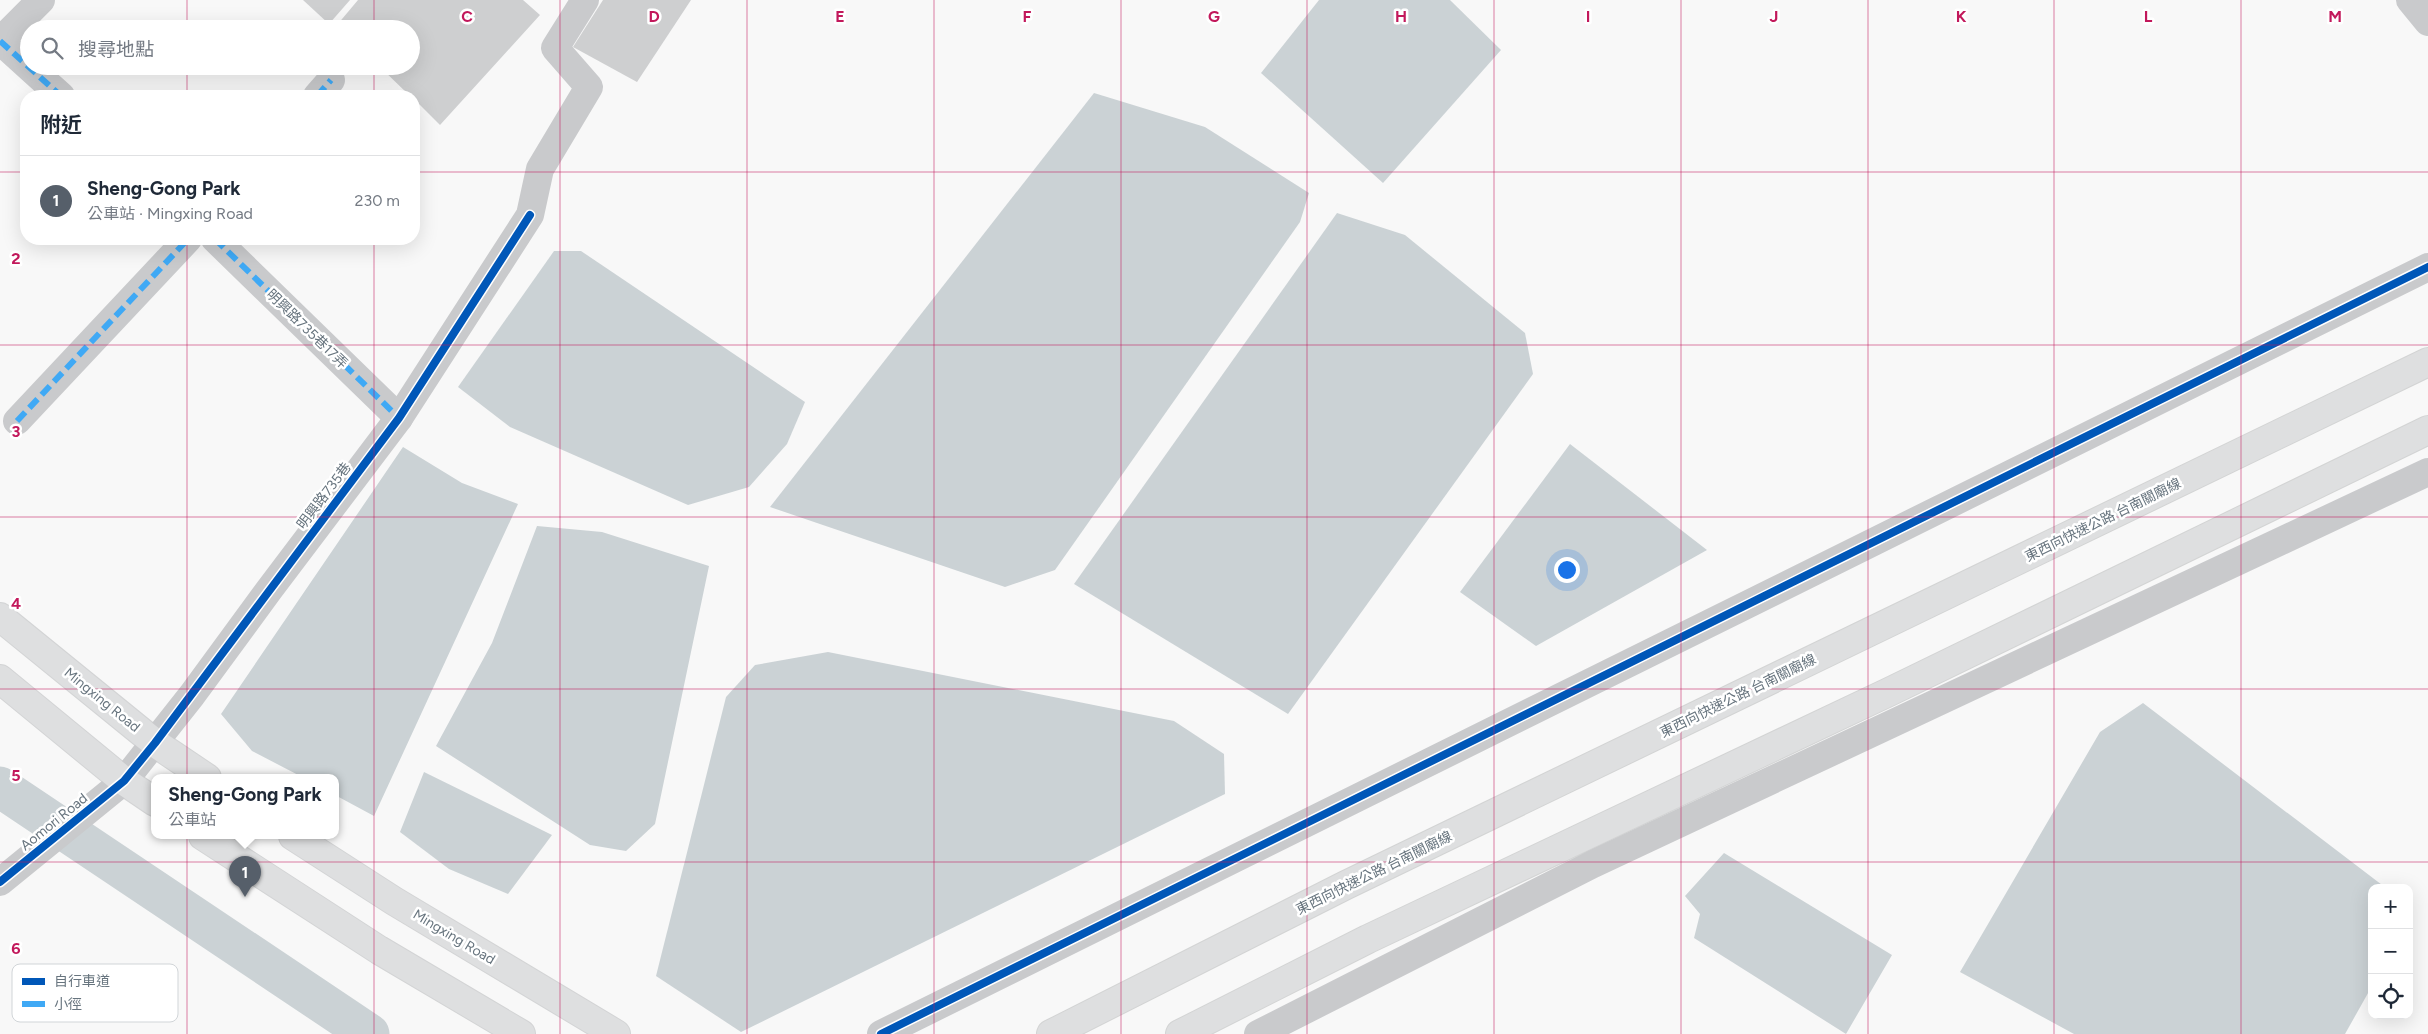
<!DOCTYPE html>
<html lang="zh-TW">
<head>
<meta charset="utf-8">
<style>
	:root { --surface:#fff; --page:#f2f2f3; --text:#1f2937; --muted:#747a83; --line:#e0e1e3; --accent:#565f6a }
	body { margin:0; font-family:Figtree,"Noto Sans TC",sans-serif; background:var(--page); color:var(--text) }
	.controls { position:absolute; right:15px; bottom:15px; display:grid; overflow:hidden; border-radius:10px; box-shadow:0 5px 20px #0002 }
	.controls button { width:45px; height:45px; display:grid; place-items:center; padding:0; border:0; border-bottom:1px solid var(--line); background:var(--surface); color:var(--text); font:25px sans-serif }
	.you { position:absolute; left:1566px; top:569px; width:18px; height:18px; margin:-12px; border:4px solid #fff; border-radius:50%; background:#1a73e8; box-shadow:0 0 0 8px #1a73e833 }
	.badge { display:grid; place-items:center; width:32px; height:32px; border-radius:50%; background:var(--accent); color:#fff; font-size:16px; font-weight:700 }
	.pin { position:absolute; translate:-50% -41px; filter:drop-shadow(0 1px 2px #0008) }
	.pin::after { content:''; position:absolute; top:26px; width:18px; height:15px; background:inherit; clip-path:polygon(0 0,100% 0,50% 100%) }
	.popup { position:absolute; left:151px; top:774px; width:188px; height:65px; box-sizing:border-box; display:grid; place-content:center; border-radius:10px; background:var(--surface); filter:drop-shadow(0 1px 4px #0005); font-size:16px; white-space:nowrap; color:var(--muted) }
	.popup b { font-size:19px; color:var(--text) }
	.popup::after { content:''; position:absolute; left:50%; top:100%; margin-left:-10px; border:10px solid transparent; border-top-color:var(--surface) }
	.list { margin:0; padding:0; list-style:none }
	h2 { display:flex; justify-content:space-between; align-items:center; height:65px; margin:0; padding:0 20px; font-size:21px }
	h2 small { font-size:16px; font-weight:400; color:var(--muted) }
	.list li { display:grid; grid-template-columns:32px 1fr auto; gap:15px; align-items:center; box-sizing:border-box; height:90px; padding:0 20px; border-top:1px solid var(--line) }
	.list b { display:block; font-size:19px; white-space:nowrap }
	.list p { margin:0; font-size:16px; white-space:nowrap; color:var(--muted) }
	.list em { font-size:16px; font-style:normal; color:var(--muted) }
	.icon { flex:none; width:28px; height:28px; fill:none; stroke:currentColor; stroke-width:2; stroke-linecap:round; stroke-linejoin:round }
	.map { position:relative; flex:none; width:2428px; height:1034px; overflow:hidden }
	.search { position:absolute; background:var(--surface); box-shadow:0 5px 20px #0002; left:20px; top:20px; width:400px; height:55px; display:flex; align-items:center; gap:12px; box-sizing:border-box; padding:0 18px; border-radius:28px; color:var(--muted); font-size:19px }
	.panel { position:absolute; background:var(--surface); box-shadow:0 5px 20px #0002; left:20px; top:90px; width:400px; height:155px; border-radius:20px }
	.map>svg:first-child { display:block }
	.water { fill:#cbd2d5 }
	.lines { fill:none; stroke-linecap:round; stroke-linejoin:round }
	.canal { stroke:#cbd2d5; stroke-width:41 }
	.building { fill:#cecfd0 }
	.major-casing { stroke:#d3d4d5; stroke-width:30 }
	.highway-casing { stroke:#d3d4d4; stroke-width:30 }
	.minor { stroke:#c9cacc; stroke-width:28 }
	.major { stroke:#dedfe0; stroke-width:28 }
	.highway { stroke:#dedfe0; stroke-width:28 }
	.quiet { stroke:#3fa9f5; stroke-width:6; stroke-dasharray:12 6; stroke-linecap:butt }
	.cycleway-casing { stroke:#fff; stroke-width:11 }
	.cycleway { stroke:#0057b8; stroke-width:8 }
	.grid { fill:none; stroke:#c2185b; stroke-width:1; stroke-opacity:0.55 }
	.labels { text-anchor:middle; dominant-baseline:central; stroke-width:5; stroke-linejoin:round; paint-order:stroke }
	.street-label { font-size:14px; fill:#67747e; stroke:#fff }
	.key { fill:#fff; stroke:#d1d5d8; stroke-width:1 }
	.key-label { font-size:14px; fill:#67747e }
	.grid-label { font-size:16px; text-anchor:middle; font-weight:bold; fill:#c2185b; stroke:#fff; stroke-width:5; stroke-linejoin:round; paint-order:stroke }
</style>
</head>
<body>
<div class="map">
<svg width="2428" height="1034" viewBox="0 0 2428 1034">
	<rect width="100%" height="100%" fill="#f8f8f8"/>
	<g class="water">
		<polygon points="1319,0 1450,0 1501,50 1383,183 1261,73"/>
		<polygon points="1094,93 1205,127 1309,193 1300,222 1055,570 1005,587 770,507"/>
		<polygon points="1337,213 1405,235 1525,333 1533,374 1288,714 1074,584"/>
		<polygon points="554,251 581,251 805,402 787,444 749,487 688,505 510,427 458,387"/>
		<polygon points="1570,444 1707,550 1536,646 1460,592"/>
		<polygon points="403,447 462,483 518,504 374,816 335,795 335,778 304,778 252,751 221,714"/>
		<polygon points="537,526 602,532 709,566 655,824 626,851 590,845 436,746 492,643"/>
		<polygon points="828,652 1174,721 1224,754 1225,794 741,1032 656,976 726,697 755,665"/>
		<polygon points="2143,703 2386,888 2372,888 2372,986 2345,1034 2074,1034 1960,972 2100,732"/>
		<polygon points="424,772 552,835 508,894 449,869 400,832"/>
		<polygon points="1724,853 1892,955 1846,1034 1694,938 1700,914 1685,896"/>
	</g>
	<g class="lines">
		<polyline class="canal" points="0,787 369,1034"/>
	</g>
	<g class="building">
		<polygon points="303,0 350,0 329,24"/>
		<polygon points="358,0 523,0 540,15 440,125 414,99 414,96 410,96 379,66 411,66 411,29 341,29 337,25"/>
		<polygon points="603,0 691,0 637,82 573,47"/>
	</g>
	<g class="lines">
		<defs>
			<g id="major">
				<polyline points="0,617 155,743 207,778"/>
				<polyline points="0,679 124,781 155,802"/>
				<polyline points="203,836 379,950 521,1034"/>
				<polyline points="293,836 394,901 616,1034"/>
			</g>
			<g id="highway">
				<polyline points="1051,1034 1346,885 2428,362"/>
				<polyline points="1180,1034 1368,939 1889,692 2428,430"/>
			</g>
		</defs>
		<use href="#major" class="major-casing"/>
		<use href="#highway" class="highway-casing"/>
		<g class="minor">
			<polyline points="2410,0 2428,22"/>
			<polyline points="0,41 61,96"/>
			<polyline points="0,41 41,0"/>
			<polyline points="317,96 331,80"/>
			<polyline points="215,239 399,418"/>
			<polyline points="17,421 188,239"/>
			<polyline points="0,882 124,781 192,695 269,590 399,418 530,215 540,169 589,87 555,48 585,0"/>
			<polyline points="881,1034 2428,267"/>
			<polyline points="1258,1034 1593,864 2428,472"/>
		</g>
		<use href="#major" class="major"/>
		<use href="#highway" class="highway"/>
		<g class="quiet">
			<polyline points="0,41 61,96"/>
			<polyline points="317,96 331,80"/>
			<polyline points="215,239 399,418 401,415"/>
			<polyline points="17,421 188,239"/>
		</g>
		<defs>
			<g id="cycleway">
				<polyline points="0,882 124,781 155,743 399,418 530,215"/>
				<polyline points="881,1034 2428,267"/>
			</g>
		</defs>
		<use href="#cycleway" class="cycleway-casing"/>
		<use href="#cycleway" class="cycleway"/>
	</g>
	<path class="grid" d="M 187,0 L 187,29M 374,0 L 374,29M 560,0 L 560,1034M 747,0 L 747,1034M 934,0 L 934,1034M 1121,0 L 1121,1034M 1307,0 L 1307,1034M 1494,0 L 1494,1034M 1681,0 L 1681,1034M 1868,0 L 1868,1034M 2054,0 L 2054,1034M 2241,0 L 2241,1034M 187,66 L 187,96M 374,66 L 374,96M 0,172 L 26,172M 414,172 L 2428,172M 187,239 L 187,1034M 374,239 L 374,1034M 0,345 L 2428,345M 0,517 L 2428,517M 0,689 L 2428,689M 0,862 L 2428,862"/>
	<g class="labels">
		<g class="street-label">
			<text transform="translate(307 329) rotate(44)">明興路735巷17弄</text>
			<text transform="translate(324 496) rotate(-53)">明興路735巷</text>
			<text transform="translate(2103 520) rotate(-26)">東西向快速公路 台南關廟線</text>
			<text transform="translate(1738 696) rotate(-26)">東西向快速公路 台南關廟線</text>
			<text transform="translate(102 700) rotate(39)">Mingxing Road</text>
			<text transform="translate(54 822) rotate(-39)">Aomori Road</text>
			<text transform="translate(1374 873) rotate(-26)">東西向快速公路 台南關廟線</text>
			<text transform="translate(454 937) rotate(31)">Mingxing Road</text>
		</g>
	</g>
	<rect x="12" y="964" width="166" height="58" rx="8" class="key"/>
	<rect x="22" y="978" width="23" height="7" fill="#0057b8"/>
	<rect x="22" y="1001" width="23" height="6" fill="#3fa9f5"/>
	<g class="key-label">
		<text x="54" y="986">自行車道</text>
		<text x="54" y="1009">小徑</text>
	</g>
	<g class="grid-label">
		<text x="467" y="22">C</text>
		<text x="654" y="22">D</text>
		<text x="840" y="22">E</text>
		<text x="1027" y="22">F</text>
		<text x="1214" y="22">G</text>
		<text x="1401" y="22">H</text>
		<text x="1588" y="22">I</text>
		<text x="1774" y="22">J</text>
		<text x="1961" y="22">K</text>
		<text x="2148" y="22">L</text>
		<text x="2335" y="22">M</text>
		<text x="16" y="264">2</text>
		<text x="16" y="437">3</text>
		<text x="16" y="609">4</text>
		<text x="16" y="781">5</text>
		<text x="16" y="954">6</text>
	</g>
</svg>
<div class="controls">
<button>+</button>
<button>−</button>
<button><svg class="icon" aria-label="locate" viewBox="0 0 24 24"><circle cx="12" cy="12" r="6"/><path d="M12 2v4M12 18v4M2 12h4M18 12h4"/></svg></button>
</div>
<div class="you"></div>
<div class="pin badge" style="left:245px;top:897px">1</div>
<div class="popup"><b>Sheng-Gong Park</b>公車站</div>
<div class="search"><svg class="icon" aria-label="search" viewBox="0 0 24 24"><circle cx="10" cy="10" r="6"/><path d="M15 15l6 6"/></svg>搜尋地點</div>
<section class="panel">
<h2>附近<small></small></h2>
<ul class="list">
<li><span class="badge">1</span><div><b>Sheng-Gong Park</b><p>公車站 · Mingxing Road</p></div><em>230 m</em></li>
</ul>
</section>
</div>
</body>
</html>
